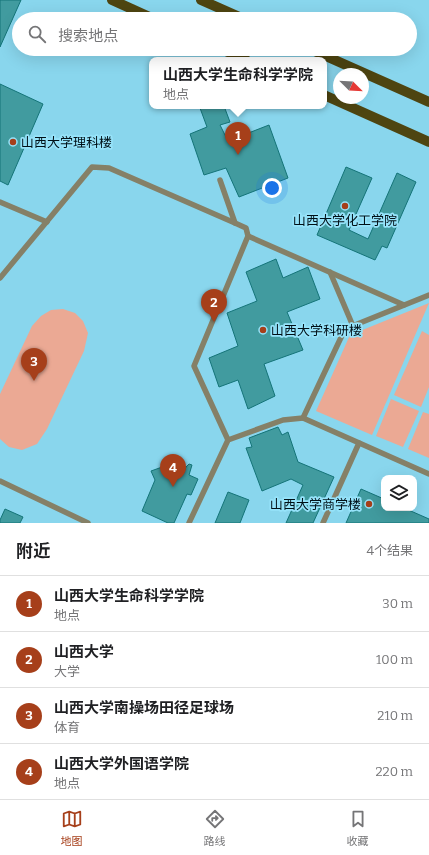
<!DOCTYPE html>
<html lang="zh">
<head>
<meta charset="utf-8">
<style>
	:root { --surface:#fff; --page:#f2f2f2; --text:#202124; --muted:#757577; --line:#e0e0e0; --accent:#a63f1a }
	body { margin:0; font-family:Bitter,"Noto Sans SC",serif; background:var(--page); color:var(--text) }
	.controls { position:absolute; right:12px; bottom:12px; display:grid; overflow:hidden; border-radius:8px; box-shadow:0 4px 16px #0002 }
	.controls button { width:36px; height:36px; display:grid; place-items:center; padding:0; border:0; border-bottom:1px solid var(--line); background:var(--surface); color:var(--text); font:20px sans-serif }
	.compass { position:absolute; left:333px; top:68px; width:36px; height:36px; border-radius:50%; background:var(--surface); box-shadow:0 4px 16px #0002; rotate:114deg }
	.you { position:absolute; left:272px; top:188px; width:14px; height:14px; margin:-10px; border:3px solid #fff; border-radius:50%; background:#1a73e8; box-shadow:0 0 0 6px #1a73e833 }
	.badge { display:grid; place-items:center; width:26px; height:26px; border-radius:50%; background:var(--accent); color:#fff; font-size:13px; font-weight:700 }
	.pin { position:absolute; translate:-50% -33px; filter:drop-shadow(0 1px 2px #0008) }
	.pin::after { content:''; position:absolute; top:21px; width:14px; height:12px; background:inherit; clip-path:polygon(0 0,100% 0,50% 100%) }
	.popup { position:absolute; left:149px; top:57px; width:178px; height:52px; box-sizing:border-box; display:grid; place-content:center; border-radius:8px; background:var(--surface); filter:drop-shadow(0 1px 3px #0005); font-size:13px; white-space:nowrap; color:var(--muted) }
	.popup b { font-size:15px; color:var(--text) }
	.popup::after { content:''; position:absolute; left:50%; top:100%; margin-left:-8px; border:8px solid transparent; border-top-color:var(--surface) }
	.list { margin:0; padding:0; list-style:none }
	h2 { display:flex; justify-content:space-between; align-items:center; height:52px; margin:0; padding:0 16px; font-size:17px }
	h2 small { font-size:13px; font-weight:400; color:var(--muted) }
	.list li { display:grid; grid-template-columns:26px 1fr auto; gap:12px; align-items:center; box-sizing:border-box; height:56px; padding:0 16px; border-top:1px solid var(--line) }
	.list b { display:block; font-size:15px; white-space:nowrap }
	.list p { margin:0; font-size:13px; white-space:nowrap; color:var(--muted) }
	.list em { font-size:13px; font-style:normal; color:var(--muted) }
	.icon { flex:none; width:22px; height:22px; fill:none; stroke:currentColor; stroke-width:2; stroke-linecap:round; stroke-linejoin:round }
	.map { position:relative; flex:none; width:429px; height:523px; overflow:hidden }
	.search { position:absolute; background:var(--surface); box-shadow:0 4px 16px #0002; left:12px; right:12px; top:12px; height:44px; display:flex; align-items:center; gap:10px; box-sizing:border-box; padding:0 14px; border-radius:22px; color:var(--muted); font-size:15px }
	.sheet { height:276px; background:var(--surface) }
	nav { display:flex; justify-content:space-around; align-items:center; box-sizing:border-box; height:56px; border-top:1px solid var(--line); background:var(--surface); font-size:11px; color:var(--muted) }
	nav a { display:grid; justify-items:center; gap:2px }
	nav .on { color:var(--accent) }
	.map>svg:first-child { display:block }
	.green { fill:#eba994 }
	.building { fill:#419b9f; stroke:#147478 }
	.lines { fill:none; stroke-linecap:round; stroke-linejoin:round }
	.lane { stroke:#858067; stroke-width:5.5 }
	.primary { stroke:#4e4511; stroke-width:10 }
	.poi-dot { fill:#a63f1a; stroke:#96e3fa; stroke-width:1.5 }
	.labels { text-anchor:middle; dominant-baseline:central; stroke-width:3.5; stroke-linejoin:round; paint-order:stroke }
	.poi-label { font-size:13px; fill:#001017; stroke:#96e3fa; text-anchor:start }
</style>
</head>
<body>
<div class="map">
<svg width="429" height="523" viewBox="0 0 429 523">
	<rect width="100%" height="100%" fill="#89d6ed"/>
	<g class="green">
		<polygon points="429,303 372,435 316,411 350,335"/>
		<polygon points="63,309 75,313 83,321 88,333 84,351 47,429 37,444 22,450 9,447 0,439 0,394 32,326 41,316 51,310"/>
		<polygon points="422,331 429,335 429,387 421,407 394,395"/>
		<polygon points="391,399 419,411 403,447 376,436"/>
		<polygon points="423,412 429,414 429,458 408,449"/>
	</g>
	<g class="building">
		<polygon points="0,0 21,0 0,47"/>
		<polygon points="0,84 43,104 8,185 0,181"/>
		<polygon points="205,106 224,106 230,122 220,125 228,141 269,125 288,178 239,197 226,168 204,175 190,134 207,127 200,108"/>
		<polygon points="346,167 372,178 349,230 368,239 397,173 416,182 387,248 382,246 375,260 317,235"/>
		<polygon points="276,259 283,278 308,267 320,299 287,312 303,350 264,364 275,396 248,409 238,380 219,387 209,358 238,346 227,313 257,301 246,272"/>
		<polygon points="278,427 282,435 288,432 298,462 334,477 313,523 286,523 303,485 291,479 262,491 246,448 252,447 249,438"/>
		<polygon points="189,464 192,465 189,475 198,479 191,495 187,494 174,523 168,523 142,511 155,480 151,471 165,466 183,474 186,467"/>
		<polygon points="361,489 384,499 384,508 404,508 429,519 429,523 346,523"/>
		<polygon points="228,492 249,500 240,523 215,523"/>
		<polygon points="5,509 23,517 20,523 0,523 0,520"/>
	</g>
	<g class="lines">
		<g class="lane">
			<polyline points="220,180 235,223 246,228 248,236"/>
			<polyline points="0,202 47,222"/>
			<polyline points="330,272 353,326"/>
			<polyline points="0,278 92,167 109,168 235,223"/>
			<polyline points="429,295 345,329 303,418 429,474"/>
			<polyline points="228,440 194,366 248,236 404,305"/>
			<polyline points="0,481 88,523"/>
			<polyline points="189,523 228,440 283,420 303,418"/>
			<polyline points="323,523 359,443"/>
		</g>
		<g class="primary">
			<polyline points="112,0 154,19"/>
			<polyline points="201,0 244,19"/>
			<polyline points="221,49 246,60"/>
			<polyline points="310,49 429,102"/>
			<polyline points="324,95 429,142"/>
		</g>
	</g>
	<g class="poi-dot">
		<circle cx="13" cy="142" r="4"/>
		<circle cx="345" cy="206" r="4"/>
		<circle cx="263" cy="330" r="4"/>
		<circle cx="369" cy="504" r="4"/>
	</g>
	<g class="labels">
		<g class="poi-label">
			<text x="21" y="142">山西大学理科楼</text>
			<text x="345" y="220" text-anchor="middle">山西大学化工学院</text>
			<text x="271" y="330">山西大学科研楼</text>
			<text x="361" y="504" text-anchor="end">山西大学商学楼</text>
		</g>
	</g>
</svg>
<div class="controls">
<button><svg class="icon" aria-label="layers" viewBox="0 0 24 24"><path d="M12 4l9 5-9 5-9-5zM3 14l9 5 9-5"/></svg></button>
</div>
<svg class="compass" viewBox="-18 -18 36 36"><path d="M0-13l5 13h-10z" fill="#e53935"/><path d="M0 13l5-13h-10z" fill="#757577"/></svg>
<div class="you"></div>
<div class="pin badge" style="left:238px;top:155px">1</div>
<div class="popup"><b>山西大学生命科学学院</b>地点</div>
<div class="pin badge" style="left:214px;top:322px">2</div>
<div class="pin badge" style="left:34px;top:381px">3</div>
<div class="pin badge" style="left:173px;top:487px">4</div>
<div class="search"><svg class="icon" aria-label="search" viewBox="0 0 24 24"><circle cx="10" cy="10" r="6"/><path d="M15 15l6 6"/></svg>搜索地点</div>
</div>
<section class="sheet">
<h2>附近<small>4个结果</small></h2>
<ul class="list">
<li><span class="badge">1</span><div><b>山西大学生命科学学院</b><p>地点</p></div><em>30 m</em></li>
<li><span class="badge">2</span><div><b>山西大学</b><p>大学</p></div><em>100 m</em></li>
<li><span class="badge">3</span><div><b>山西大学南操场田径足球场</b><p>体育</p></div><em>210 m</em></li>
<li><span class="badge">4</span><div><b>山西大学外国语学院</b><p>地点</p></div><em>220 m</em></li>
</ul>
</section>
<nav>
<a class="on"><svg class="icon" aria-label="map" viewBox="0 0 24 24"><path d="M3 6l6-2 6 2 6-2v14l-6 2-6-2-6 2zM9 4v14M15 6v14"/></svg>地图</a>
<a><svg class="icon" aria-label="directions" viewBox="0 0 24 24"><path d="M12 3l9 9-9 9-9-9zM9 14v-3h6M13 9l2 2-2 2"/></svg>路线</a>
<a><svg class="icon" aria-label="saved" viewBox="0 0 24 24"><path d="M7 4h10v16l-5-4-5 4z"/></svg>收藏</a>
</nav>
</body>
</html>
